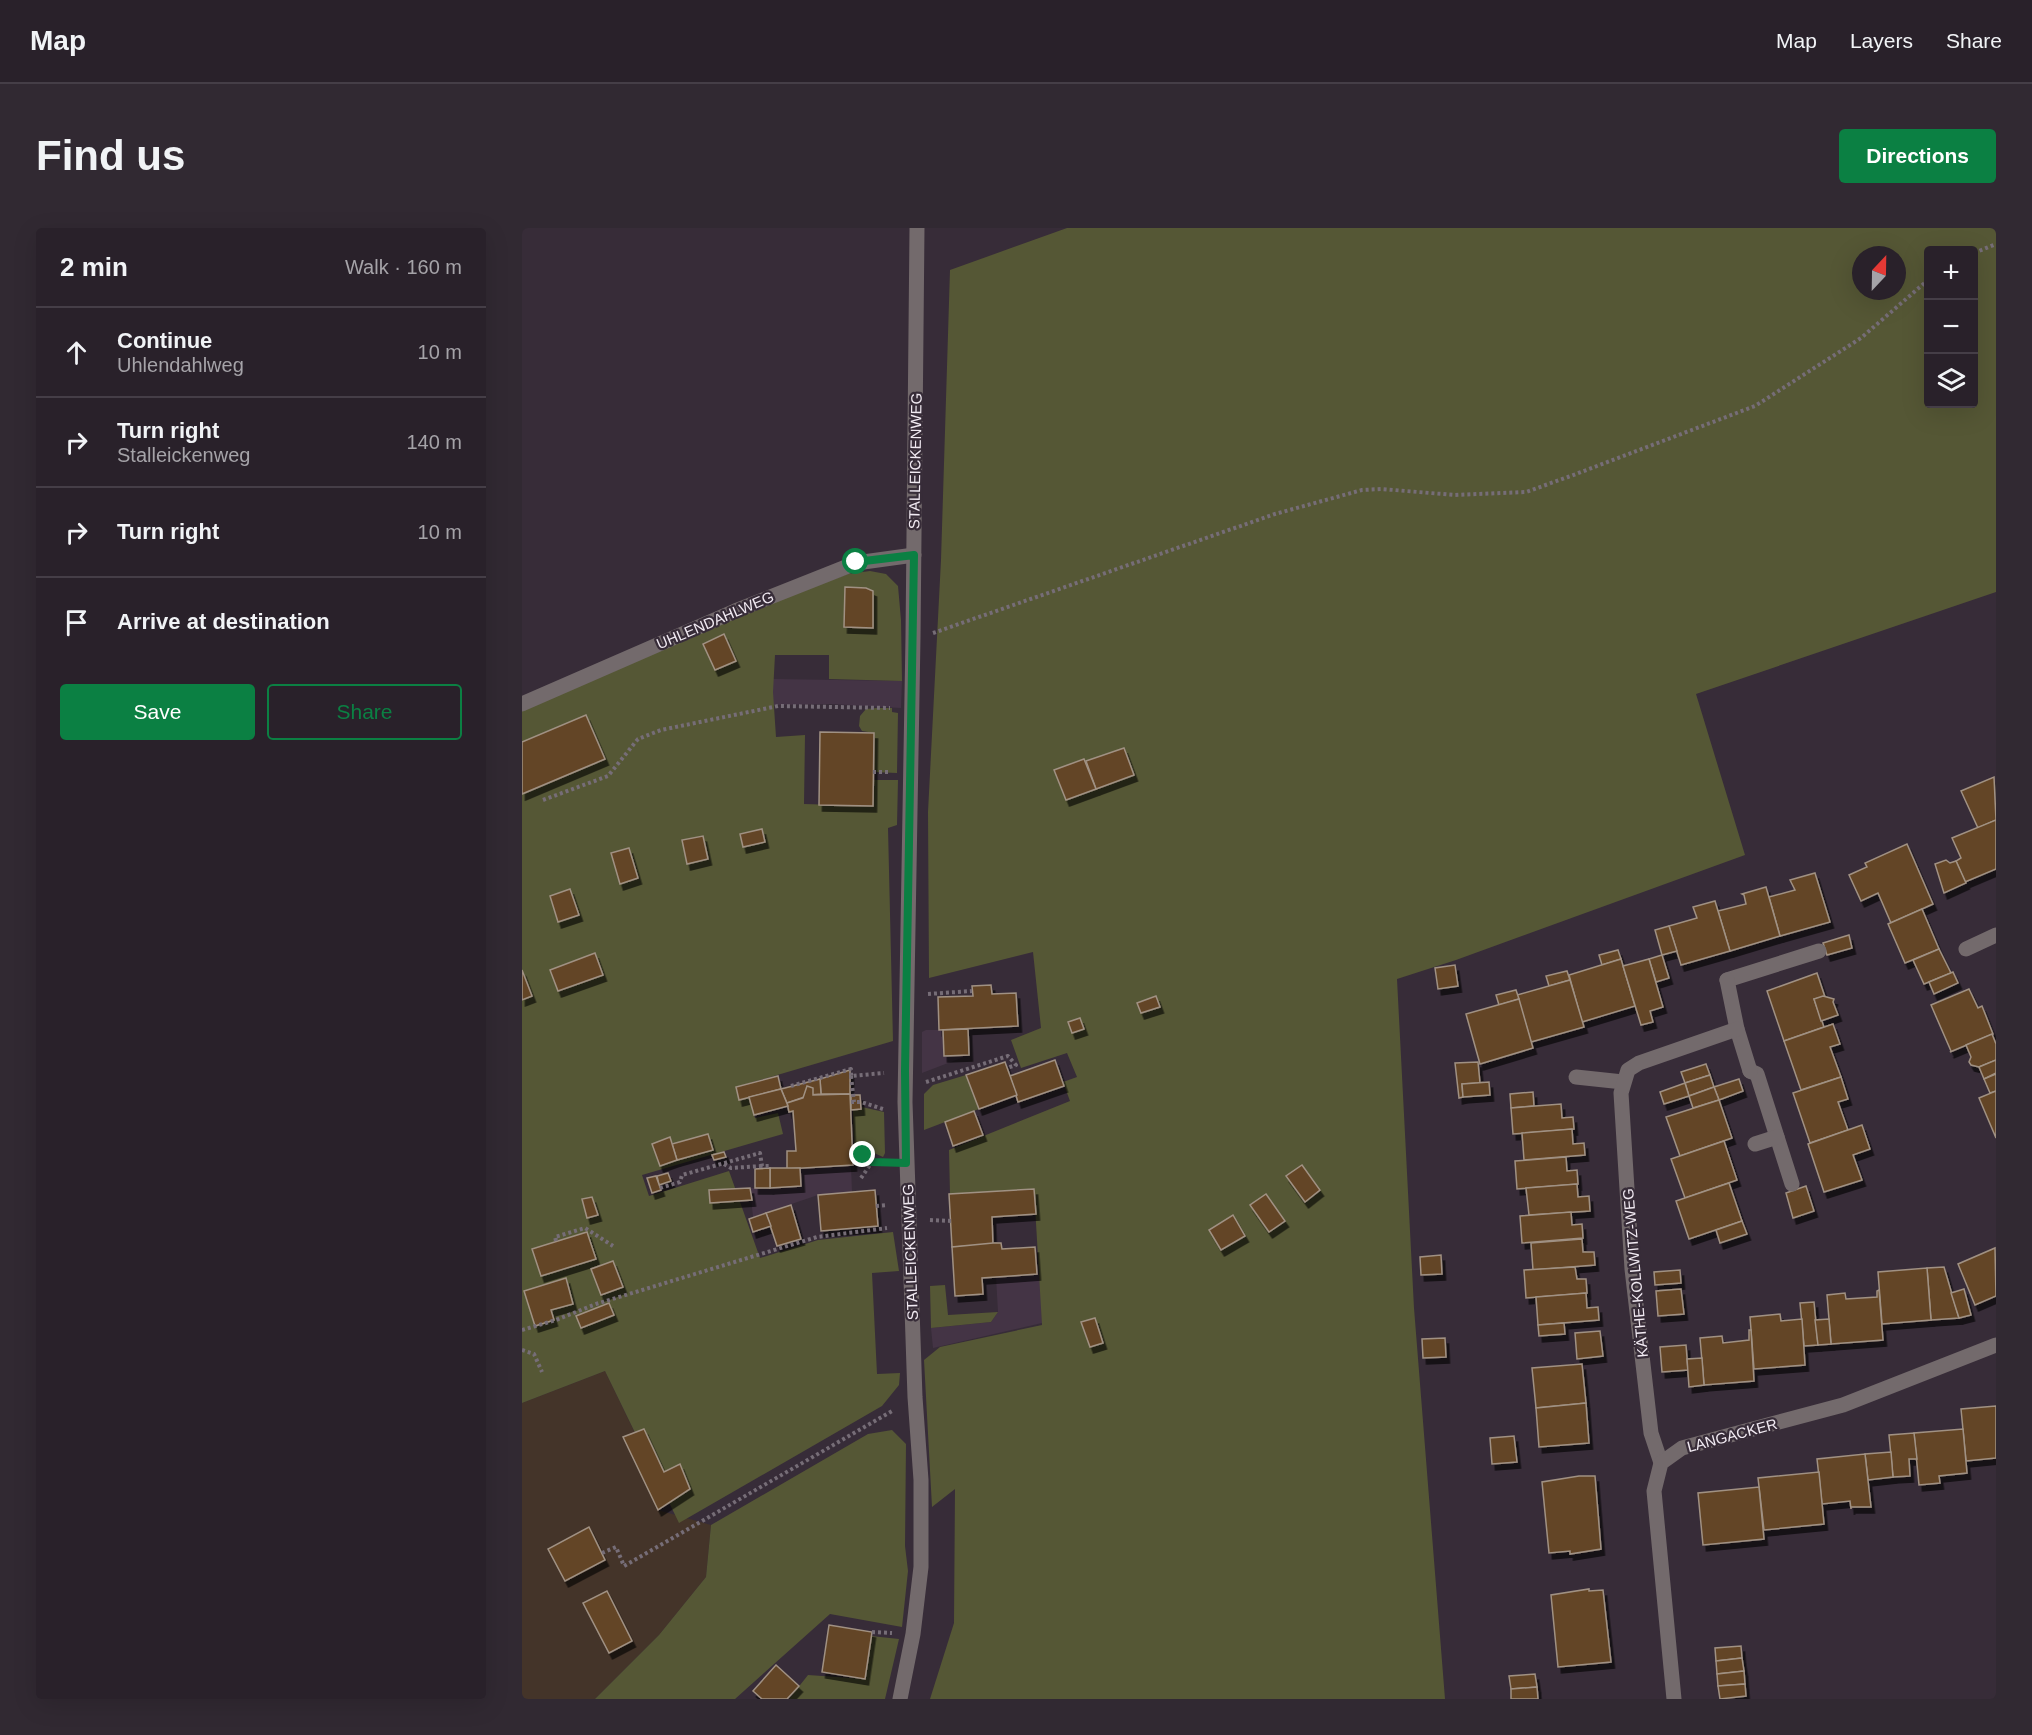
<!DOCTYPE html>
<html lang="en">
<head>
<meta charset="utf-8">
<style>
	:root { --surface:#29212a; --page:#312932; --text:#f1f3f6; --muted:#a5a3a8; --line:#453e47; --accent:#0b8043 }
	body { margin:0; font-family:Arial,sans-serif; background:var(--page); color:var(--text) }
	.controls { position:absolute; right:18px; top:18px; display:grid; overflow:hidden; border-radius:6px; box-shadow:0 6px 24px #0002 }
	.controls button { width:54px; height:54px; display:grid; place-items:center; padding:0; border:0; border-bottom:2px solid var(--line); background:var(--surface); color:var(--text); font:30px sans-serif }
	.compass { position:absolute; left:1330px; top:18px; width:54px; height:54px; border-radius:50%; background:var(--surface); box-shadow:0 6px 24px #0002; rotate:22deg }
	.stop { position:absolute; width:18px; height:18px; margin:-14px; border:4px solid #0b8043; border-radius:50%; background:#fff }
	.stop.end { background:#0b8043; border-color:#fff; box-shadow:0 2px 6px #0008 }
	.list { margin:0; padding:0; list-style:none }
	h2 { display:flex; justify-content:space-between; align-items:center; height:78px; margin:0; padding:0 24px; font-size:26px }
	h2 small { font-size:20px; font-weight:400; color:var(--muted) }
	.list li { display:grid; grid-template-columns:39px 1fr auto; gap:18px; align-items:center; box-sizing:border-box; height:90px; padding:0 24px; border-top:2px solid var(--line) }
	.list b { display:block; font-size:22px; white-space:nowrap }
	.list p { margin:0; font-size:20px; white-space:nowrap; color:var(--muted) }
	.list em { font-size:20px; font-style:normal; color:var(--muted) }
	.actions { display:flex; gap:12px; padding:18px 24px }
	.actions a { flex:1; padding:14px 0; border:2px solid var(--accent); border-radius:6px; text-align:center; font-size:21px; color:var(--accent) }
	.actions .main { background:var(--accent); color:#fff }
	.icon { flex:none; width:33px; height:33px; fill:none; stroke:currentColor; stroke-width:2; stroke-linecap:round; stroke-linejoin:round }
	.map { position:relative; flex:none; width:1474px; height:1471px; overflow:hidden; border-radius:6px }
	header { display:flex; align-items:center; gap:36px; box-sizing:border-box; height:84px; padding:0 30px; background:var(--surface); border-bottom:2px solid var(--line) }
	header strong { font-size:28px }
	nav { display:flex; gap:33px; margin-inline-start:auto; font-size:21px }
	.intro { display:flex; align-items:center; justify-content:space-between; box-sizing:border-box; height:144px; padding:0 36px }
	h1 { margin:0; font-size:42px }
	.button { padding:15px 27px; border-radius:6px; background:var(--accent); color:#fff; font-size:21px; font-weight:700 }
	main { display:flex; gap:36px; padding:0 36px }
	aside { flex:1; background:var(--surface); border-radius:6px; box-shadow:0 6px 24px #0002 }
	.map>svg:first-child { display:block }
	.commercial { fill:#443429 }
	.built { fill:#443445 }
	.green { fill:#555735; fill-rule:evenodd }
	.building { fill:#644525; stroke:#a09183; stroke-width:1.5; filter:url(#shadow) }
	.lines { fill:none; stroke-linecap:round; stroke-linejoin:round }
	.path { stroke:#766d77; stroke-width:4; stroke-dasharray:3 3; stroke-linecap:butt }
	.lane { stroke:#736a6c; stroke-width:15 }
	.street { stroke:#736a6c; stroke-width:15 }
	.route { stroke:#0b8043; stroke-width:8 }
	.labels { text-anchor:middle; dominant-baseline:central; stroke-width:4.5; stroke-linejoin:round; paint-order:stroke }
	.street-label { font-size:15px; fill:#f1eaf2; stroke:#372c38 }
</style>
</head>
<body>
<header>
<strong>Map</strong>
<nav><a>Map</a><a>Layers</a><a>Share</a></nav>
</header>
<div class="intro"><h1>Find us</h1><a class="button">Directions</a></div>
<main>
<aside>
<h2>2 min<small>Walk · 160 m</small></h2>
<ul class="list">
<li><svg class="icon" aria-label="ahead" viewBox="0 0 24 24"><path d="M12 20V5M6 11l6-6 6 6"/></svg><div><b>Continue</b><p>Uhlendahlweg</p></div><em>10 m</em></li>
<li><svg class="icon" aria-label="right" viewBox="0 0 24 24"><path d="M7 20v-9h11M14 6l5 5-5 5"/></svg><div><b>Turn right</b><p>Stalleickenweg</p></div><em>140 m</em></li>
<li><svg class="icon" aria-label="right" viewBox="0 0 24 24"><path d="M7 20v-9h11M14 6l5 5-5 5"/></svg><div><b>Turn right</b></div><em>10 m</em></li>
<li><svg class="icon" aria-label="arrive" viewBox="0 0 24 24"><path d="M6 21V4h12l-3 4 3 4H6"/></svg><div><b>Arrive at destination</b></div></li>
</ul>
<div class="actions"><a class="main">Save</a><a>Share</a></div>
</aside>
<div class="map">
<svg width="1474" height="1471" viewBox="0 0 1474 1471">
	<defs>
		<filter id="shadow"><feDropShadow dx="3.5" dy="6" stdDeviation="0" flood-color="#0009"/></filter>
	</defs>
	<rect width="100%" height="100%" fill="#372c38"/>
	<polygon class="commercial" points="83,1143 113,1205 136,1282 189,1297 184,1349 137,1407 73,1471 0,1471 0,1175"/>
	<g class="built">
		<polygon points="251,451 380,453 379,480 310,476 251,477"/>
		<polygon points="404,802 421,802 422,828 447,827 400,845 400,804"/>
		<polygon points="329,937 330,964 296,967 231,989 228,960 233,960 278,940 292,940 292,938"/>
		<polygon points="519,1046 520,1095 411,1120 409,1100 469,1094 476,1084 474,1049"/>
	</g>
	<g class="green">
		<path d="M 545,0 L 1474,0 L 1474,364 L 1174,466 L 1223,627 L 934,732 L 875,751 L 892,1080 L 923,1471 L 408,1471 L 432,1395 L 433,1261 L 410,1279 L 402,1132 L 418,1119 L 520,1097 L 512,961 L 428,966 L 427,922 L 548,873 L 541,854 L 555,849 L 545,825 L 499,840 L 489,812 L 519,800 L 511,724 L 407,750 L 406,584 L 419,332 L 428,42 ZM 1406,22 L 1452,22 L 1452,176 L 1406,176 ZM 1339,27 L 1375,27 L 1375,63 L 1339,63 Z"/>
		<polygon points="348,343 364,346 376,358 379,392 380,453 307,451 307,427 253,427 251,464 254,509 283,507 282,576 351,578 351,552 376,552 375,597 366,600 371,813 214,859 217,872 227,869 233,890 256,885 261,906 120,947 127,968 207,943 238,1030 296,1012 371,1004 377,1043 350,1045 355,1146 378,1145 377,1157 360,1178 157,1295 83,1143 0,1175 0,478 216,387 326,346"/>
		<polygon points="355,480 370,480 370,484 376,485 375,545 351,544 352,505 340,503 337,498 338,488 344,481"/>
		<polygon points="444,847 457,881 402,902 402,866 411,857"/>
		<polygon points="340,879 362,884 363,925 361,929 341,920 332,920 331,882 339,882"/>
		<polygon points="423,1057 426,1087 476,1084 469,1094 409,1100 408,1058"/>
		<polygon points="370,1202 384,1216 383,1318 386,1343 380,1399 308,1386 213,1471 73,1471 137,1407 184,1349 189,1297 346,1206"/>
		<polygon points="349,1408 377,1411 363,1471 267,1471 286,1447 343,1451"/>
	</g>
	<g class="building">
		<polygon points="323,359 344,360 351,363 351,400 322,399"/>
		<polygon points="202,406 214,433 193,442 181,416"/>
		<polygon points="64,487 83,531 0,566 0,514"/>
		<polygon points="298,504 352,505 351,578 297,577"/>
		<polygon points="602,520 612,547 574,561 564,533"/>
		<polygon points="562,531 574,561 544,572 532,542"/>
		<polygon points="1472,549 1474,592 1456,600 1439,563"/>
		<polygon points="1474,592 1474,641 1443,654 1434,633 1439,630 1430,610"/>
		<polygon points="240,601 243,614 221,619 218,606"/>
		<polygon points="181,608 186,631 165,636 160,612"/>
		<polygon points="1385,616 1411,676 1369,695 1356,665 1339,673 1327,647 1345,639 1343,635"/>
		<polygon points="107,620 116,650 98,656 89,625"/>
		<polygon points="1424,632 1428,635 1434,633 1444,655 1422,665 1413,636"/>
		<polygon points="1293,645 1308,694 1258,708 1247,669 1273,662 1268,652"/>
		<polygon points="1244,659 1258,708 1208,723 1196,683 1224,676 1222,667 1220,666"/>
		<polygon points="48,661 57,687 36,694 28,668"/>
		<polygon points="1193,673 1208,723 1159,737 1147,698 1175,690 1171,679"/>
		<polygon points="1400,681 1417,721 1383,735 1366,696"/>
		<polygon points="1147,698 1155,723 1140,727 1133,702"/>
		<polygon points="1327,707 1330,720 1305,727 1301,715"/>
		<polygon points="1417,721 1429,745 1402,756 1391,732"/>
		<polygon points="1096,722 1099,731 1080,737 1077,727"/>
		<polygon points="73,725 81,747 36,763 28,742"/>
		<polygon points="1140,727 1147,750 1134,754 1127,731"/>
		<polygon points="1099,731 1113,778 1060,794 1047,747"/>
		<polygon points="1127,731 1141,779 1128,783 1131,794 1119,797 1101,738"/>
		<polygon points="933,737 936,758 916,761 913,740"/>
		<polygon points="0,742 10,768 0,772"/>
		<polygon points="1045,743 1048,752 1027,758 1024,748"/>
		<polygon points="1431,744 1436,755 1412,766 1407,754"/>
		<polygon points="1295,745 1303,769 1292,771 1302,799 1262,813 1245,763"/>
		<polygon points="1048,752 1062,799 1009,814 995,767"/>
		<polygon points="469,757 470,766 494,765 496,798 417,802 416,769 451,768 450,758"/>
		<polygon points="1447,761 1456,780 1460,778 1471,806 1428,824 1429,823 1409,777"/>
		<polygon points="994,762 997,771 977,777 974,767"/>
		<polygon points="634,768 638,779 619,785 615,775"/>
		<polygon points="1301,768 1312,771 1311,774 1316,787 1299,793 1292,771"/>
		<polygon points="997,771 1011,820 958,836 944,786"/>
		<polygon points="558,790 562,801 550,805 546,794"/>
		<polygon points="1311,796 1318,816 1308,819 1319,849 1279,862 1262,813"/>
		<polygon points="446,801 447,827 422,828 421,802"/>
		<polygon points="1470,806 1474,816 1474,832 1457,839 1449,837 1447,834 1449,829 1444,817"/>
		<polygon points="533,832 542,858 496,874 488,848"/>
		<polygon points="1474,832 1474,845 1462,851 1457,839"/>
		<polygon points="483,834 495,867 457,881 444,847"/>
		<polygon points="956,834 958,855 940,856 941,869 937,870 933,835"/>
		<polygon points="1184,836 1188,847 1163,855 1159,844"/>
		<polygon points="328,842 328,866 299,866 298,851"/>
		<polygon points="1474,846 1474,863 1468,865 1462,851"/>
		<polygon points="1188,847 1192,859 1167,868 1163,855"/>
		<polygon points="256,848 259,861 217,872 214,859"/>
		<polygon points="1319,849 1326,871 1316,874 1326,902 1288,915 1271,865"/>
		<polygon points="298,851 299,866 288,867 265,875 259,861"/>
		<polygon points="1217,851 1221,863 1197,872 1192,859"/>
		<polygon points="967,854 968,867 941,869 940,856"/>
		<polygon points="1163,855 1167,868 1142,876 1138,864"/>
		<polygon points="285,858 291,860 291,867 328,866 331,937 265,941 265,923 274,923 271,883 267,884 265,875 281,870"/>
		<polygon points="1192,859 1197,872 1171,880 1167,868"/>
		<polygon points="259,861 266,878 232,887 227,869"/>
		<polygon points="1474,863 1474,910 1457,870"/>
		<polygon points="1011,864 1012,878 989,880 988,866"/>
		<polygon points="329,867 338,867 339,881 329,882"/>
		<polygon points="1197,872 1210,910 1158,928 1144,889"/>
		<polygon points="1039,876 1040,890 1051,889 1052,901 991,906 989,880"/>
		<polygon points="452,883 461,907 431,918 423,894"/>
		<polygon points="1340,897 1348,921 1331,927 1340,952 1302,964 1286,916"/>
		<polygon points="1050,901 1051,916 1062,915 1063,927 1002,932 1000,905"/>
		<polygon points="186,906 191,922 155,932 150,916"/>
		<polygon points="148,909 155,932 138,938 130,916"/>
		<polygon points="1202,913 1215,952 1163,970 1149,931"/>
		<polygon points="202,924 204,929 192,932 190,927"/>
		<polygon points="1044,929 1045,943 1055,942 1056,956 995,961 993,933"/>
		<polygon points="780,937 798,962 783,974 764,948"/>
		<polygon points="248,940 278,940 279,958 248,960"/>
		<polygon points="248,940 248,960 233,960 233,941"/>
		<polygon points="146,945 149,953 137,957 135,948"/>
		<polygon points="134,948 139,962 130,965 125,950"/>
		<polygon points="1207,955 1220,993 1167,1011 1154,973"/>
		<polygon points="1055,956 1056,969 1067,968 1068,983 1007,987 1004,960"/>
		<polygon points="1284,958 1292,983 1271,990 1264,965"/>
		<polygon points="228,960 230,972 188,975 187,962"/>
		<polygon points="512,961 514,986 470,989 471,1017 430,1019 427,966"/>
		<polygon points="353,962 356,998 299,1003 296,967"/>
		<polygon points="744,966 763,993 747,1004 728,977"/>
		<polygon points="70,969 76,987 65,990 60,971"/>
		<polygon points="269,977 279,1011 255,1018 244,985"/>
		<polygon points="1049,984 1050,997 1060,996 1061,1010 1000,1015 998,988"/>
		<polygon points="244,985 249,998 231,1004 227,991"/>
		<polygon points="711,987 723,1008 699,1022 687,1002"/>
		<polygon points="1220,993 1225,1006 1198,1015 1194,1002"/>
		<polygon points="65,1004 74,1031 19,1048 10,1021"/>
		<polygon points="1060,1011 1061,1024 1072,1024 1073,1037 1011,1042 1009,1015"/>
		<polygon points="471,1015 479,1015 480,1021 513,1019 515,1046 460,1050 461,1066 433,1068 430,1019"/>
		<polygon points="1473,1020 1474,1068 1453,1077 1436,1036"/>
		<polygon points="919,1027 920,1046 899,1047 898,1029"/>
		<polygon points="91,1033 101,1059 79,1067 69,1041"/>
		<polygon points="1053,1039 1055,1051 1064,1051 1065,1065 1004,1070 1002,1042"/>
		<polygon points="1422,1039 1437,1090 1409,1092 1405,1040"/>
		<polygon points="1405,1040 1409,1092 1360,1096 1356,1044"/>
		<polygon points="1158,1042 1159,1055 1133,1057 1132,1044"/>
		<polygon points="44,1050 51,1076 29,1082 32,1092 13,1098 2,1063"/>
		<polygon points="1159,1061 1162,1086 1136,1088 1134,1063"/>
		<polygon points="1442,1061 1449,1087 1437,1090 1429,1065"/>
		<polygon points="1357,1062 1361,1112 1309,1116 1305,1067 1323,1065 1324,1071 1355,1069 1355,1063"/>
		<polygon points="1064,1065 1065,1080 1076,1079 1077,1092 1016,1097 1014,1069"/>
		<polygon points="1292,1074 1296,1117 1282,1118 1278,1075"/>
		<polygon points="87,1075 92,1087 59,1100 54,1088"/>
		<polygon points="1258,1086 1259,1093 1280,1091 1283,1137 1232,1141 1228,1089"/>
		<polygon points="573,1090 581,1115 568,1119 559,1094"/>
		<polygon points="1307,1091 1309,1116 1296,1117 1293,1092"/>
		<polygon points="1042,1095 1043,1106 1017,1108 1016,1097"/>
		<polygon points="1227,1102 1229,1102 1232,1153 1182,1157 1178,1110 1200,1108 1201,1115 1227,1112"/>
		<polygon points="1078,1103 1081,1128 1055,1131 1053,1105"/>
		<polygon points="923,1110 924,1129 901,1130 900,1111"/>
		<polygon points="1164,1117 1166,1142 1140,1144 1138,1119"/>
		<polygon points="1180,1130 1182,1157 1167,1159 1165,1131"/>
		<polygon points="1060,1136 1064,1175 1014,1180 1010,1140"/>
		<polygon points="1064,1175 1067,1215 1017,1219 1014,1180"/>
		<polygon points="1474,1178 1474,1230 1444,1233 1439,1181"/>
		<polygon points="122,1201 142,1244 158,1236 168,1261 136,1282 101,1209"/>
		<polygon points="1441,1201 1445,1245 1417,1248 1418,1255 1397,1257 1392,1205"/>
		<polygon points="1392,1205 1395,1231 1387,1231 1388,1248 1371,1249 1367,1207"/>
		<polygon points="992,1208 995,1234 970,1236 968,1210"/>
		<polygon points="1369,1224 1371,1249 1346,1252 1343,1226"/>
		<polygon points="1343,1226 1349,1279 1329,1279 1329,1281 1328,1273 1300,1276 1295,1231"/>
		<polygon points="1297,1244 1302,1296 1242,1302 1236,1250"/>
		<polygon points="1057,1248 1073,1248 1079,1321 1048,1326 1048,1323 1027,1325 1020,1254"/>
		<polygon points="1237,1259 1242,1311 1181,1317 1176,1265"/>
		<polygon points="67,1299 83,1332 43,1353 26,1321"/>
		<polygon points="1067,1361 1067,1363 1081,1362 1089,1434 1036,1439 1029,1367"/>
		<polygon points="85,1363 110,1413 87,1425 61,1375"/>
		<polygon points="307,1397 350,1404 343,1451 300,1444"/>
		<polygon points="1219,1418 1220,1430 1194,1433 1193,1420"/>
		<polygon points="1220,1430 1222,1443 1195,1446 1194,1433"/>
		<polygon points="254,1437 277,1458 265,1471 240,1471 231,1463"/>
		<polygon points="1222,1443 1223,1456 1196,1458 1195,1446"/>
		<polygon points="1013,1446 1015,1459 989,1461 987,1448"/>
		<polygon points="1223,1456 1224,1468 1198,1471 1196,1458"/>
		<polygon points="1015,1459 1016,1471 989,1471 989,1461"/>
	</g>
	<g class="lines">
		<g class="path">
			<polyline points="1452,25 1474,16"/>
			<polyline points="411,405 753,286 840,262 860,261 932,267 1004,264 1046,249 1233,178 1339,110 1406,52"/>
			<polyline points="351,544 366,544"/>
			<polyline points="21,572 86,548 116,511 139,502 256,478 368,480"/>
			<polyline points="406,766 450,763"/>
			<polyline points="329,848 332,874"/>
			<polyline points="404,854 486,828 494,837 485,840"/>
			<polyline points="269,858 329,841 329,848 362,845"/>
			<polyline points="329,874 339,874 361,881"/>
			<path d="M 331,927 C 343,927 350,934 363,935"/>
			<polyline points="202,936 209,940 240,938"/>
			<polyline points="339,950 350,934"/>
			<polyline points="138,960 158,954 160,947 238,925 240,938 248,938"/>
			<polyline points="354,978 365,977"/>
			<polyline points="408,992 429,993"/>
			<polyline points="34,1013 33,1009 63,1000 91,1018"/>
			<polyline points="0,1102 34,1092 74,1076 295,1009 365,1000"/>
			<polyline points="0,1122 12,1126 20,1144"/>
			<polyline points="80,1325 94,1319 102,1338 372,1182"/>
			<polyline points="350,1404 370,1405"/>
		</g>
		<g class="lane">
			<polyline points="0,476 213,383 334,335 392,327"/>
			<polyline points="1205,752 1297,723"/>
			<polyline points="1228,843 1235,846 1270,956"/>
			<polyline points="1233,916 1255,909"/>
		</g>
		<g class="street">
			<polyline points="1444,721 1474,707"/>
			<polyline points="1205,752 1215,801 1228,843"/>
			<polyline points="1054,849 1101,854"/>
			<polyline points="1139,1235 1129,1205 1110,1041 1099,865 1106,842 1117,835 1215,801"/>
			<polyline points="378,1471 391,1406 399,1339 399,1252 393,1169 383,874 391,409 395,0"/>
			<polyline points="1152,1471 1132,1263 1139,1235 1160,1220 1321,1177 1474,1117"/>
		</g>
	</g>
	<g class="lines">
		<polyline class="route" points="334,334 392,327 383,843 384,935 350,934 341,927"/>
	</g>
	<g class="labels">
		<g class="street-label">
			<text transform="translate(393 233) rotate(-89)">STALLEICKENWEG</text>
			<text transform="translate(193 392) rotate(-23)">UHLENDAHLWEG</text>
			<text transform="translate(388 1024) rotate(-92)">STALLEICKENWEG</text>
			<text transform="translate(1113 1045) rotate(-95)">KÄTHE-KOLLWITZ-WEG</text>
			<text transform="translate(1210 1207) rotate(-15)">LANGACKER</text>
		</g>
	</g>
</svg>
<div class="controls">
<button>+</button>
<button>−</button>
<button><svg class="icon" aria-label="layers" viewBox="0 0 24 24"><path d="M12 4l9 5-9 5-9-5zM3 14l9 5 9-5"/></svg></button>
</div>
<svg class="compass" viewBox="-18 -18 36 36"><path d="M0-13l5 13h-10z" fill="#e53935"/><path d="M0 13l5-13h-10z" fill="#a5a3a8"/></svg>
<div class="stop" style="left:334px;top:334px"></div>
<div class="stop end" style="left:341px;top:927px"></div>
</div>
</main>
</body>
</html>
